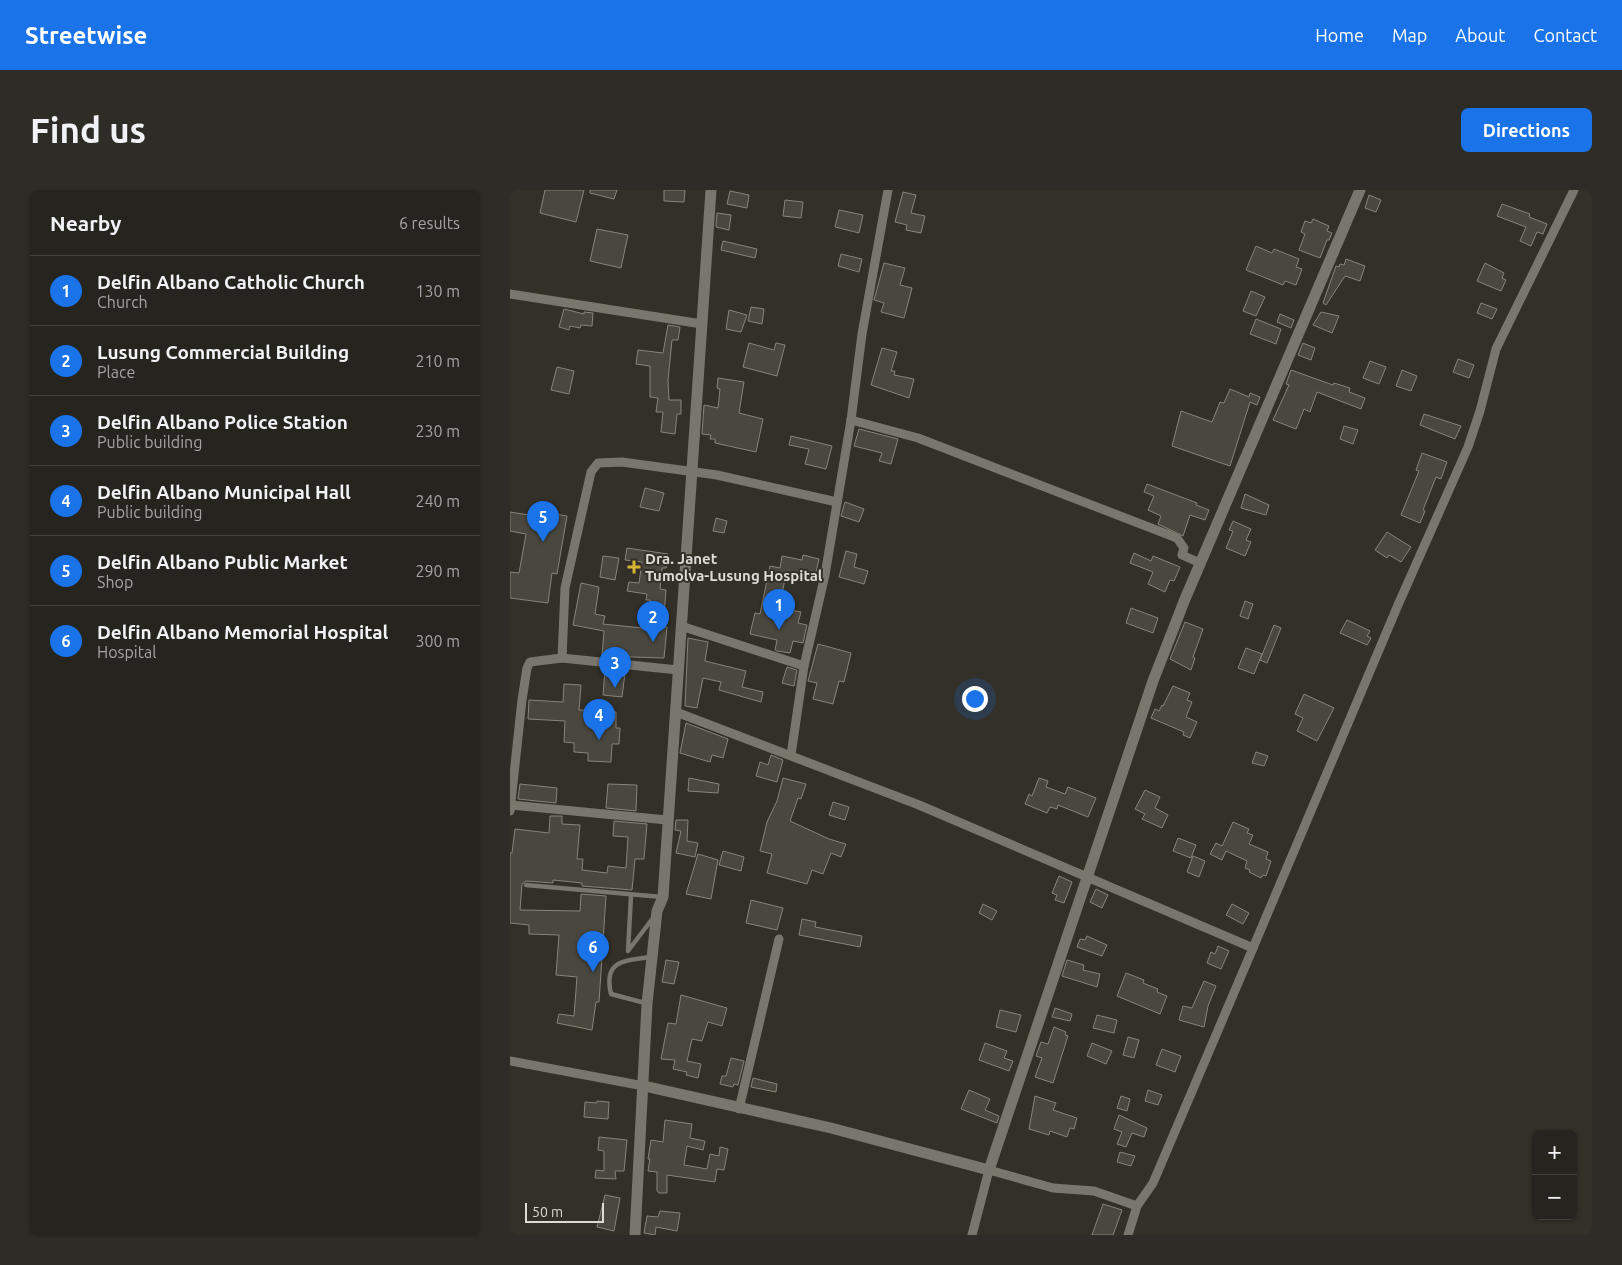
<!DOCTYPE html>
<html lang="en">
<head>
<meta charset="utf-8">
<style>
	:root { --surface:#26241e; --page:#2e2c27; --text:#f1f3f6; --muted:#a4a4a4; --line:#42413c; --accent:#1a73e8 }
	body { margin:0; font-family:Ubuntu,sans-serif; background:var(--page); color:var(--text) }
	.controls { position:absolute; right:15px; bottom:15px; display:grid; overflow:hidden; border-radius:8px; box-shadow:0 1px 4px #0004 }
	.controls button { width:45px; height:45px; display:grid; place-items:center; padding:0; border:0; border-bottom:1px solid var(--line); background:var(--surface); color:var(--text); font:25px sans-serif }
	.scale { position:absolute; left:15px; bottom:12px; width:79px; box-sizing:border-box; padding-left:5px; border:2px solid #dddbd6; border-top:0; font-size:14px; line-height:18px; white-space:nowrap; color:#dddbd6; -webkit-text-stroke:4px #333028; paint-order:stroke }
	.you { position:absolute; left:464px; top:508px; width:18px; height:18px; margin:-12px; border:4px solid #fff; border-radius:50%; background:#1a73e8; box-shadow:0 0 0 8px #1a73e833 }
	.badge { display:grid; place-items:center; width:32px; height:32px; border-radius:50%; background:var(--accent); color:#fff; font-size:16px; font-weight:700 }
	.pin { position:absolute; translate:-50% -41px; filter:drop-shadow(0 1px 2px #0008) }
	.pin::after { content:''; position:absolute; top:26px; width:18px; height:15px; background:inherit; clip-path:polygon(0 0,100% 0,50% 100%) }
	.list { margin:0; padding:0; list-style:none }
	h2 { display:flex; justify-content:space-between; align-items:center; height:65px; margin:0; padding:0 20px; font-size:21px }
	h2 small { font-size:16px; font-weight:400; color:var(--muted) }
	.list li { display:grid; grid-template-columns:32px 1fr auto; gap:15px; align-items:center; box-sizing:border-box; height:70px; padding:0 20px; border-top:1px solid var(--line) }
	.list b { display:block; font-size:19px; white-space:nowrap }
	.list p { margin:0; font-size:16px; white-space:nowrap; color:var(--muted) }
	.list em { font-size:16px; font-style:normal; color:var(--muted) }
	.map { position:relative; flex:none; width:1082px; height:1045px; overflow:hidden; border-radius:8px }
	header { display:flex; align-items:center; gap:30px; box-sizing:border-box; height:70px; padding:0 25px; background:var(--accent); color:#fff }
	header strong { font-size:24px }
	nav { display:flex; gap:28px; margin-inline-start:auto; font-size:18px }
	.intro { display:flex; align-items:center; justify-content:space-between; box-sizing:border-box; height:120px; padding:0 30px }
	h1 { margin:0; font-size:35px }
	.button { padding:12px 22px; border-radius:8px; background:var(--accent); color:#fff; font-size:18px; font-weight:700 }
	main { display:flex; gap:30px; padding:0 30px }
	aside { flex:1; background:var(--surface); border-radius:8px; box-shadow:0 1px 4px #0004 }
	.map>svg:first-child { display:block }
	.building { fill:#49473e; stroke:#87847b }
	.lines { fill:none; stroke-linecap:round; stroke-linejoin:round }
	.service { stroke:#79776d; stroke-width:4.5 }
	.minor { stroke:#79776d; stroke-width:9 }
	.tertiary { stroke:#79776d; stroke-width:11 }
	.poi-dot { fill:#d8b434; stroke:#333028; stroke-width:2 }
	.labels { text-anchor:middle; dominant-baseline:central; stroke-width:4; stroke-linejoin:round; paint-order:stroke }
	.poi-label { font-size:15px; font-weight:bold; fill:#dddbd6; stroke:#333028; text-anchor:start }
</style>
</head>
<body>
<header>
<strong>Streetwise</strong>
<nav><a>Home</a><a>Map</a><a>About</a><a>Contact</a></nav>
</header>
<div class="intro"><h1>Find us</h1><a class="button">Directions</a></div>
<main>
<aside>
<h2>Nearby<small>6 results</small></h2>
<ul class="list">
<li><span class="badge">1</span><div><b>Delfin Albano Catholic Church</b><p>Church</p></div><em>130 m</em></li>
<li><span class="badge">2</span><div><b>Lusung Commercial Building</b><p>Place</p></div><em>210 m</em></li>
<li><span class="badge">3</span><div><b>Delfin Albano Police Station</b><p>Public building</p></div><em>230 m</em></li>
<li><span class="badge">4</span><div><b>Delfin Albano Municipal Hall</b><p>Public building</p></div><em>240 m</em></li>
<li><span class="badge">5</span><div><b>Delfin Albano Public Market</b><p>Shop</p></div><em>290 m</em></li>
<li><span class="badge">6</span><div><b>Delfin Albano Memorial Hospital</b><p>Hospital</p></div><em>300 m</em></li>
</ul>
</aside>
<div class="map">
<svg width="1082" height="1045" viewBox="0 0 1082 1045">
	<rect width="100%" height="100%" fill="#333028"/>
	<g class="building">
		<polygon points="35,0 74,0 66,32 30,23"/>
		<polygon points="80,0 107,0 104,9 80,3"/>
		<polygon points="154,0 175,0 174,12 154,11"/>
		<polygon points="220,1 239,5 237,18 217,14"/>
		<polygon points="393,2 406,5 401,23 415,26 411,43 396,40 397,35 385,32"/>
		<polygon points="859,5 871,10 866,22 855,18"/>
		<polygon points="275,10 293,12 291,28 273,26"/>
		<polygon points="992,14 1020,24 1019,27 1037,34 1033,44 1027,42 1021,56 1010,51 1016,37 987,26"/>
		<polygon points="329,20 353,25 349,43 325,37"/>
		<polygon points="207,23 221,25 219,40 206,37"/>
		<polygon points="803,29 819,36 817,41 822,43 819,50 817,50 810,68 789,60 795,44 791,42 795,31 801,33"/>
		<polygon points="87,39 118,45 111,78 80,71"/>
		<polygon points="213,51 247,59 245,68 211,60"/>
		<polygon points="746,56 762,63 764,59 789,69 786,77 792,79 786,95 775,91 773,95 736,80"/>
		<polygon points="331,64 352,69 349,82 328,76"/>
		<polygon points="836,69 855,76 850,91 835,86 816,115 813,113 826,76 829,77 830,74 834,75"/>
		<polygon points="374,73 395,78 390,95 402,98 394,128 371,122 374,113 364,110"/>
		<polygon points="975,73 994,83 992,88 996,90 991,101 967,91"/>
		<polygon points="741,101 755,107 746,126 733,121"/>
		<polygon points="971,113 987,119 982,129 967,123"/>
		<polygon points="241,117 254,119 252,134 238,131"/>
		<polygon points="54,119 74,124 74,122 83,123 82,136 71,135 70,138 60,136 59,140 49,137"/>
		<polygon points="219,120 237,125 231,142 216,139"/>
		<polygon points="811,122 829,126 822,143 803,135"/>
		<polygon points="770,124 784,130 781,138 767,132"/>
		<polygon points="746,129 771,139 766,154 740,144"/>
		<polygon points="158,135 170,137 168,150 162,150 158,190 159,210 171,210 171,224 167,224 165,244 151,242 153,222 146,222 148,208 140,207 140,176 126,174 128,160 153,163"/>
		<polygon points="239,153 264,160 266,153 275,155 267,186 233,177"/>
		<polygon points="793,153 805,158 801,170 788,165"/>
		<polygon points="372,158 387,162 381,181 385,181 384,185 404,189 399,208 361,195"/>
		<polygon points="948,169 964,175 959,188 943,182"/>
		<polygon points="860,171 876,177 869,194 853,188"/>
		<polygon points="47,177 64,181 59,204 41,200"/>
		<polygon points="781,180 823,195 824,193 840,198 839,202 855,208 851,219 807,202 800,222 794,219 786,239 763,230 779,195 776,194"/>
		<polygon points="892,180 907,186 901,201 886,196"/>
		<polygon points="208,188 234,192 229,223 253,229 246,262 205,253 205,249 200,249 201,245 192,244 194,215 208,218 210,199 207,198"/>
		<polygon points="720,199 739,207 740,203 750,207 747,215 740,212 720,276 662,256 671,221 702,232 710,212 714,213"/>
		<polygon points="914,224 951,236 945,249 910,235"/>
		<polygon points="834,236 848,240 843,254 830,249"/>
		<polygon points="349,239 388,249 381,274 369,271 372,263 344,256"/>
		<polygon points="281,246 322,256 316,279 295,274 299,259 279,255"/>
		<polygon points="912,263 937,272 931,289 926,287 913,320 915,321 910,333 891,325 909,281 906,280"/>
		<polygon points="637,294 687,313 686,315 699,320 695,330 680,325 673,346 648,334 651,326 638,320 644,306 634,302"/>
		<polygon points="135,298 154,303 149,321 130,317"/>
		<polygon points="735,304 759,315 756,325 731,318"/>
		<polygon points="335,312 354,319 349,332 331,326"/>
		<polygon points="20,320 57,326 47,384 42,383 38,413 0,408 0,382 9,383 16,344 0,341 0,322 19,325"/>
		<polygon points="206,328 217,331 214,343 203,341"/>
		<polygon points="723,331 741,339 736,350 741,352 735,366 716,358 723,341 719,340"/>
		<polygon points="877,342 901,357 891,372 879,365 877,368 865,360"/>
		<polygon points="117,358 158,364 156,378 152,378 150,399 156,400 153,437 157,437 154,468 92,466 94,441 63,435 71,393 89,397 85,424 95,426 93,434 132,438 132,433 138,434 140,410 136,410 137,404 117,401 119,392 129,393 132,372 115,370"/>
		<polygon points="336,361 347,364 344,377 358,381 354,394 329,387"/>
		<polygon points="624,363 641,371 643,366 670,377 664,391 660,390 655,402 638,394 643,382 620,373"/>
		<polygon points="293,365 309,369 304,391 276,384 269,418 291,422 288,433 297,435 293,453 283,451 280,463 267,461 265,460 267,450 240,444 245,423 250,424 260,376 270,378 272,366 292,370"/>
		<polygon points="93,366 109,368 105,390 90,387"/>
		<polygon points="735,411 743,414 738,429 730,426"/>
		<polygon points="621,418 648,428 643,443 616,433"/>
		<polygon points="837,430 860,441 857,446 861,448 857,455 830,443"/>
		<polygon points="675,432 693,439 683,467 685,468 681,480 660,469"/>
		<polygon points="764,435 771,438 757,473 750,470"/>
		<polygon points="178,448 198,452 195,471 236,481 232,497 253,502 251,512 209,500 211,492 193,488 187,518 175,516"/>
		<polygon points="308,454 341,463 334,492 329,491 323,514 303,509 307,493 298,491"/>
		<polygon points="736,458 752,464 744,484 728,478"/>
		<polygon points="277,477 287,480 284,496 272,493"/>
		<polygon points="90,478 110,480 110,483 115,483 112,507 93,505 95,480"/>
		<polygon points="54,494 71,495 69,520 106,522 106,538 110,538 109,554 102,554 101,572 78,571 78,563 64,562 64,553 54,552 55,531 18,529 19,510 53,512"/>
		<polygon points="663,496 680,503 677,510 682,512 676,527 687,532 680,548 673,545 674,542 641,528 645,519 649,521 652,515 653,516"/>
		<polygon points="794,504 824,518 807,551 787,541 793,528 785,524"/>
		<polygon points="176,533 218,549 213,568 202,565 200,572 170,563"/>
		<polygon points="746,562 758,566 754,576 742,573"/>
		<polygon points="261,565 273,570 267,592 246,586 250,572 258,575"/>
		<polygon points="179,588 209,594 208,603 178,601"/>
		<polygon points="273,588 296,594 291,609 288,608 280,631 319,649 336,654 331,667 321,663 313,684 302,680 297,694 257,683 262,664 250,661 257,632 267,611"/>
		<polygon points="529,588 538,591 536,597 555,604 558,597 586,608 578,627 548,615 547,619 540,617 537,623 515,614 519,604 522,606"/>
		<polygon points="10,594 47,598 46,613 8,609"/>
		<polygon points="98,594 127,595 126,621 96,618"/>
		<polygon points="635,600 650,607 645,618 658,625 652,638 632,629 635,624 625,619"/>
		<polygon points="323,612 339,617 335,630 319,625"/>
		<polygon points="40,626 52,626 52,634 70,635 67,669 73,669 72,680 97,683 98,676 116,678 118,647 103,646 104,631 137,634 134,669 125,669 122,700 72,696 72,693 43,690 43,693 16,691 12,694 10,720 70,721 71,704 96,706 89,812 86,812 82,840 47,833 49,824 64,826 67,787 46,785 49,745 19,744 19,735 0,733 0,663 2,663 5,639 39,643"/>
		<polygon points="166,630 178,630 177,651 188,653 185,667 166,663 171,641 165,640"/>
		<polygon points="723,632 739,639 737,643 743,645 739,654 758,662 756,669 761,671 756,686 753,685 751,688 739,682 740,680 735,678 737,671 716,661 712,670 700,664 706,653 712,656"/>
		<polygon points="668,648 686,655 681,668 663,661"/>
		<polygon points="213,661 234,667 231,681 209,675"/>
		<polygon points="188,664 208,670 201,709 176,704"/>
		<polygon points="683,666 695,671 689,687 677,682"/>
		<polygon points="549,686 562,692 554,713 545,710 547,705 542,703"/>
		<polygon points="586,699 598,705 592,718 580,712"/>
		<polygon points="241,710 273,718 267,740 236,733"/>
		<polygon points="473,714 487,721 482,730 469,723"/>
		<polygon points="722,714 739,723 733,734 716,725"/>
		<polygon points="292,729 306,732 305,737 352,746 350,757 289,745"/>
		<polygon points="577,746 597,755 592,766 567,757 570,749 575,750"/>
		<polygon points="708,756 719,761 711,779 697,773 701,762 705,764"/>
		<polygon points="156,770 169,772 164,794 152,792"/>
		<polygon points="557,770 574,775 573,780 590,784 587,797 552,786"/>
		<polygon points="616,783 634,790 633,793 648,799 647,802 657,806 650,824 607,806"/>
		<polygon points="694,791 706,796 698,816 694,837 669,830 673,816 682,818"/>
		<polygon points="171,805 217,818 212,836 198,832 192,851 182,849 177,871 191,874 188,888 176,885 177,882 163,879 165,870 151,869 158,833 166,834"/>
		<polygon points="545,818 562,824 560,831 542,827"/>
		<polygon points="490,820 511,825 506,842 486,837"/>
		<polygon points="587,825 607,830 604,843 583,838"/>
		<polygon points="544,837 556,842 555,845 558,846 543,893 525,887 532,868 526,866 531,852 538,854"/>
		<polygon points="618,847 629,850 624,868 613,865"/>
		<polygon points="475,853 497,861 494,868 503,871 499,881 469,870"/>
		<polygon points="582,853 602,861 596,874 577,866"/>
		<polygon points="652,859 671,866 665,882 646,875"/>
		<polygon points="221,868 234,871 228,895 224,894 223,897 210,894 212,886 216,886"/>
		<polygon points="243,888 267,894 266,902 241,897"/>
		<polygon points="459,900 480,909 475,920 489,926 487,933 451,919"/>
		<polygon points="638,900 652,905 648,915 635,911"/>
		<polygon points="525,906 546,913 543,920 567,928 564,939 560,938 557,947 540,941 539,945 519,939"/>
		<polygon points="611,906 620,909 617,921 607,918"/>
		<polygon points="87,911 99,912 98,929 74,927 75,912 87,913"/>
		<polygon points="609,925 637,938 634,947 622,943 616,957 607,954 612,942 604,939"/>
		<polygon points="155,930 182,934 180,948 195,951 193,960 177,956 174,975 197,979 200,964 209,966 210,957 218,959 214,980 207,979 205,992 157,985 157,1003 149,1003 147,1001 147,982 138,981 140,969 138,969 141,950 153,952"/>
		<polygon points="89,947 117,950 114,981 105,981 106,989 85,988 86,980 94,981 94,961 88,960"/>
		<polygon points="610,962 625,966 621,976 607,972"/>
		<polygon points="95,1005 110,1008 104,1041 87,1037"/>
		<polygon points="593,1014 612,1020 603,1045 582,1045"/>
		<polygon points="150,1021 170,1023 167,1041 146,1037 145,1045 134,1043 137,1026 148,1027"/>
	</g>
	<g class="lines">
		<g class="service">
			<polyline points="16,695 152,707"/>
			<polyline points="121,706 118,761 143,728"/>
			<path d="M 135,813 L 101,804 C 93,770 114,771 141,767"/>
		</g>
		<g class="minor">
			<polyline points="0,104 192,134"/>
			<polyline points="341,230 408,248 667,348 674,358 672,365 690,373"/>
			<polyline points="171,436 294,476"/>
			<polyline points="52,468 55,398 81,282 88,273 112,272 207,285 327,312"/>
			<polyline points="166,522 409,615 743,758 888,415 958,257 970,221 986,159 1064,0"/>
			<polyline points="281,565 294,476 315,385 341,230 352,144 378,0"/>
			<polyline points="1,615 157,630"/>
			<polyline points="0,621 12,510 17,478 20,472 52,468 168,480"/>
			<polyline points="0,871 134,896"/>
			<polyline points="229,919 269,749"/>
			<polyline points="462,1045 479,980 543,998 584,1001 627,1016"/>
			<polyline points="618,1045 627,1016 643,993 743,758"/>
		</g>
		<g class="tertiary">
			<polyline points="134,896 321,938 479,980 643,491 675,409 850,0"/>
			<polyline points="125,1045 137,814 147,721 153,707 201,0"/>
		</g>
	</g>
	<path class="poi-dot" d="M121.5 369.5h5v5h5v5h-5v5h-5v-5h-5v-5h5z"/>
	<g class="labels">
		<g class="poi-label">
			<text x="135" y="368">Dra. Janet<tspan x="135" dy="17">Tumolva-Lusung Hospital</tspan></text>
		</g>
	</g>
</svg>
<div class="controls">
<button>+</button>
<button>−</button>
</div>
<div class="scale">50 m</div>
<div class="you"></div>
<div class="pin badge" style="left:269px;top:440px">1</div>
<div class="pin badge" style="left:143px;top:452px">2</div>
<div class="pin badge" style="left:105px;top:498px">3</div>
<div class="pin badge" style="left:89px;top:550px">4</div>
<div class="pin badge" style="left:33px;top:352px">5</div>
<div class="pin badge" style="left:83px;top:782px">6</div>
</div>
</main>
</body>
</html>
